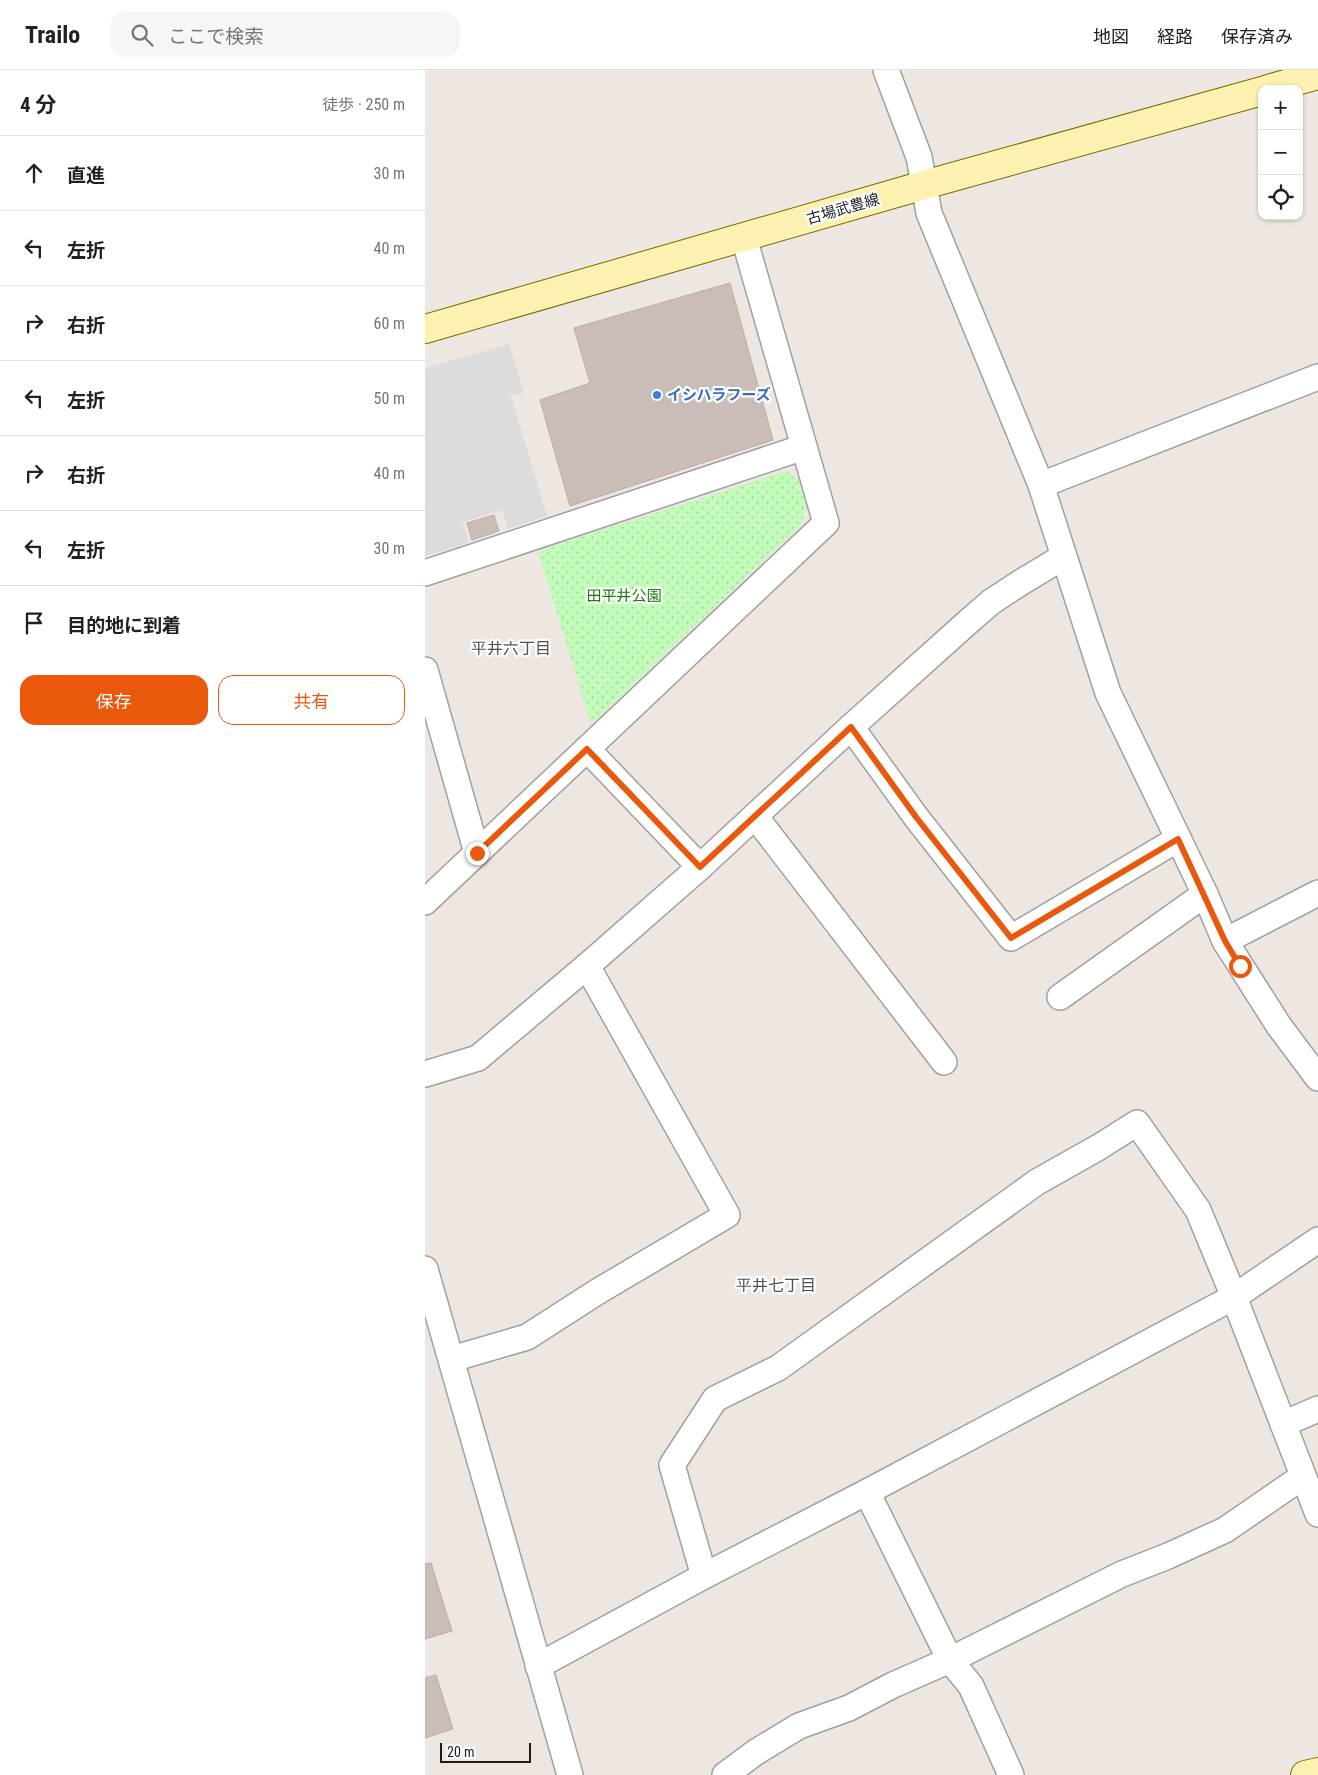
<!DOCTYPE html>
<html lang="ja">
<head>
<meta charset="utf-8">
<style>
	:root { --surface:#fff; --page:#f6f6f6; --text:#202124; --muted:#757577; --line:#e0e0e0; --accent:#ea580c }
	body { margin:0; font-family:"Roboto Condensed","Noto Sans JP",sans-serif; background:var(--page); color:var(--text) }
	.controls { position:absolute; right:15px; top:15px; display:grid; overflow:hidden; border-radius:10px; box-shadow:0 1px 4px #0004 }
	.controls button { width:45px; height:45px; display:grid; place-items:center; padding:0; border:0; border-bottom:1px solid var(--line); background:var(--surface); color:var(--text); font:25px sans-serif }
	.scale { position:absolute; left:15px; bottom:12px; width:91px; box-sizing:border-box; padding-left:5px; border:2px solid #1c1c1c; border-top:0; font-size:14px; line-height:18px; white-space:nowrap; color:#1c1c1c; -webkit-text-stroke:4px #fff; paint-order:stroke }
	.stop { position:absolute; width:15px; height:15px; margin:-11px; border:4px solid #ea580c; border-radius:50%; background:#fff }
	.stop.end { background:#ea580c; border-color:#fff; box-shadow:0 1px 5px #0008 }
	.list { margin:0; padding:0; list-style:none }
	h2 { display:flex; justify-content:space-between; align-items:center; height:65px; margin:0; padding:0 20px; font-size:21px }
	h2 small { font-size:16px; font-weight:400; color:var(--muted) }
	.list li { display:grid; grid-template-columns:32px 1fr auto; gap:15px; align-items:center; box-sizing:border-box; height:75px; padding:0 20px; border-top:1px solid var(--line) }
	.list b { display:block; font-size:19px; white-space:nowrap }
	.list em { font-size:16px; font-style:normal; color:var(--muted) }
	.actions { display:flex; gap:10px; padding:15px 20px }
	.actions a { flex:1; padding:11px 0; border:1px solid var(--accent); border-radius:15px; text-align:center; font-size:18px; color:var(--accent) }
	.actions .main { background:var(--accent); color:#fff }
	.icon { flex:none; width:28px; height:28px; fill:none; stroke:currentColor; stroke-width:2; stroke-linecap:round; stroke-linejoin:round }
	.map { position:relative; flex:none; width:893px; height:1705px; overflow:hidden }
	header { display:flex; align-items:center; gap:30px; box-sizing:border-box; height:70px; padding:0 25px; background:var(--surface); border-bottom:1px solid var(--line) }
	header strong { font-size:24px }
	nav { display:flex; gap:28px; margin-inline-start:auto; font-size:18px }
	.search { width:350px; height:45px; background:var(--page); display:flex; align-items:center; gap:12px; box-sizing:border-box; padding:0 18px; border-radius:15px; color:var(--muted); font-size:19px }
	main { display:flex }
	aside { flex:1; background:var(--surface) }
	.map>svg:first-child { display:block }
	.park { fill:url(#park-dots) }
	.parking { fill:#dcdcdc }
	.building { fill:#cabcb7; stroke:#c0aaa3 }
	.lines { fill:none; stroke-linecap:round; stroke-linejoin:round }
	.street-casing { stroke:#a0a0a0; stroke-width:28 }
	.secondary-casing { stroke:#756c01; stroke-width:30 }
	.street { stroke:#fff; stroke-width:25 }
	.secondary { stroke:#fcf1b1; stroke-width:28 }
	.route { stroke:#ea580c; stroke-width:6 }
	.shop-dot { fill:#3f7fe0; stroke:#fff; stroke-width:2 }
	.labels { text-anchor:middle; dominant-baseline:central; stroke-width:4.5; stroke-linejoin:round; paint-order:stroke }
	.street-label { font-size:15px; fill:#1c1c1c; stroke:#fff }
	.shop-label { font-size:15px; font-weight:bold; fill:#366cbe; stroke:#fff; text-anchor:start }
	.park-label { font-size:15px; fill:#147d07; stroke:#fff }
	.neighbourhood-label { font-size:16px; fill:#4f4f4f; stroke:#fff }
</style>
</head>
<body>
<header>
<strong>Trailo</strong>
<div class="search"><svg class="icon" aria-label="search" viewBox="0 0 24 24"><circle cx="10" cy="10" r="6"/><path d="M15 15l6 6"/></svg>ここで検索</div>
<nav><a>地図</a><a>経路</a><a>保存済み</a></nav>
</header>
<main>
<aside>
<h2>4 分<small>徒歩 · 250 m</small></h2>
<ul class="list">
<li><svg class="icon" aria-label="ahead" viewBox="0 0 24 24"><path d="M12 20V5M6 11l6-6 6 6"/></svg><div><b>直進</b></div><em>30 m</em></li>
<li><svg class="icon" aria-label="left" viewBox="0 0 24 24"><path d="M17 20v-9H6M10 6l-5 5 5 5"/></svg><div><b>左折</b></div><em>40 m</em></li>
<li><svg class="icon" aria-label="right" viewBox="0 0 24 24"><path d="M7 20v-9h11M14 6l5 5-5 5"/></svg><div><b>右折</b></div><em>60 m</em></li>
<li><svg class="icon" aria-label="left" viewBox="0 0 24 24"><path d="M17 20v-9H6M10 6l-5 5 5 5"/></svg><div><b>左折</b></div><em>50 m</em></li>
<li><svg class="icon" aria-label="right" viewBox="0 0 24 24"><path d="M7 20v-9h11M14 6l5 5-5 5"/></svg><div><b>右折</b></div><em>40 m</em></li>
<li><svg class="icon" aria-label="left" viewBox="0 0 24 24"><path d="M17 20v-9H6M10 6l-5 5 5 5"/></svg><div><b>左折</b></div><em>30 m</em></li>
<li><svg class="icon" aria-label="arrive" viewBox="0 0 24 24"><path d="M6 21V4h12l-3 4 3 4H6"/></svg><div><b>目的地に到着</b></div></li>
</ul>
<div class="actions"><a class="main">保存</a><a>共有</a></div>
</aside>
<div class="map">
<svg width="893" height="1705" viewBox="0 0 893 1705">
	<defs>
		<pattern id="park-dots" width="8" height="8" patternUnits="userSpaceOnUse" patternTransform="scale(1.25)"><rect width="8" height="8" fill="#c2fbba"/><path d="M2 2h.1M6 6h.1" fill="none" stroke="#a6d79f" stroke-width="1.8" stroke-linecap="round"/></pattern>
	</defs>
	<rect width="100%" height="100%" fill="#eee7e1"/>
	<polygon class="park" points="361,401 373,409 382,440 375,456 166,654 113,481"/>
	<polygon class="parking" points="84,274 99,322 86,326 122,446 83,459 77,440 38,452 44,473 0,486 0,298"/>
	<g class="building">
		<polygon points="305,213 348,370 145,436 115,330 165,313 149,258"/>
		<polygon points="69,445 74,461 47,470 42,453"/>
		<polygon points="6,1493 27,1561 0,1569 0,1494"/>
		<polygon points="11,1605 28,1659 0,1668 0,1608"/>
	</g>
	<g class="lines">
		<defs>
			<g id="street">
				<polyline points="461,0 494,87 504,143 616,415 683,623 780,824 800,871 854,956 893,1008"/>
				<polyline points="616,415 893,307"/>
				<polyline points="0,503 379,377"/>
				<polyline points="0,600 52,783"/>
				<polyline points="426,657 491,747 586,868 753,769"/>
				<polyline points="162,679 275,797"/>
				<polyline points="330,746 519,992"/>
				<polyline points="0,832 401,453 319,168"/>
				<polyline points="800,871 893,823"/>
				<polyline points="635,927 780,824"/>
				<polyline points="0,1004 53,988 162,896 275,797 426,657 543,552 566,532 595,513 638,487"/>
				<polyline points="0,1199 145,1705"/>
				<polyline points="27,1289 102,1267 172,1222 302,1145 162,896"/>
				<polyline points="858,1354 893,1339"/>
				<polyline points="442,1422 525,1590 546,1616 586,1705"/>
				<polyline points="279,1506 247,1395 290,1329 353,1298 612,1112 674,1077 712,1053 773,1140 809,1227 893,1444"/>
				<polyline points="113,1596 279,1506 442,1422 809,1227 893,1170"/>
				<polyline points="300,1705 331,1682 374,1656 424,1638 468,1615 525,1590 697,1504 743,1486 800,1460 877,1407"/>
			</g>
			<g id="secondary">
				<polyline points="843,19 893,5"/>
				<polyline points="0,259 499,115 837,21"/>
				<polyline points="880,1705 893,1702"/>
			</g>
		</defs>
		<use href="#street" class="street-casing"/>
		<use href="#secondary" class="secondary-casing"/>
		<use href="#street" class="street"/>
		<use href="#secondary" class="secondary"/>
	</g>
	<g class="lines">
		<polyline class="route" points="52,783 162,679 275,797 426,657 491,747 586,868 753,769 800,871 815,896"/>
	</g>
	<circle class="shop-dot" cx="232" cy="325" r="5"/>
	<g class="labels">
		<g class="street-label">
			<text transform="translate(418 139) rotate(-16)">古場武豊線</text>
		</g>
		<g class="shop-label">
			<text x="242" y="325">イシハラフーズ</text>
		</g>
		<g class="park-label">
			<text x="199" y="526">田平井公園</text>
		</g>
		<g class="neighbourhood-label">
			<text x="86" y="578">平井六丁目</text>
			<text x="351" y="1215">平井七丁目</text>
		</g>
	</g>
</svg>
<div class="controls">
<button>+</button>
<button>−</button>
<button><svg class="icon" aria-label="locate" viewBox="0 0 24 24"><circle cx="12" cy="12" r="6"/><path d="M12 2v4M12 18v4M2 12h4M18 12h4"/></svg></button>
</div>
<div class="scale">20 m</div>
<div class="stop" style="left:815px;top:896px"></div>
<div class="stop end" style="left:52px;top:783px"></div>
</div>
</main>
</body>
</html>
